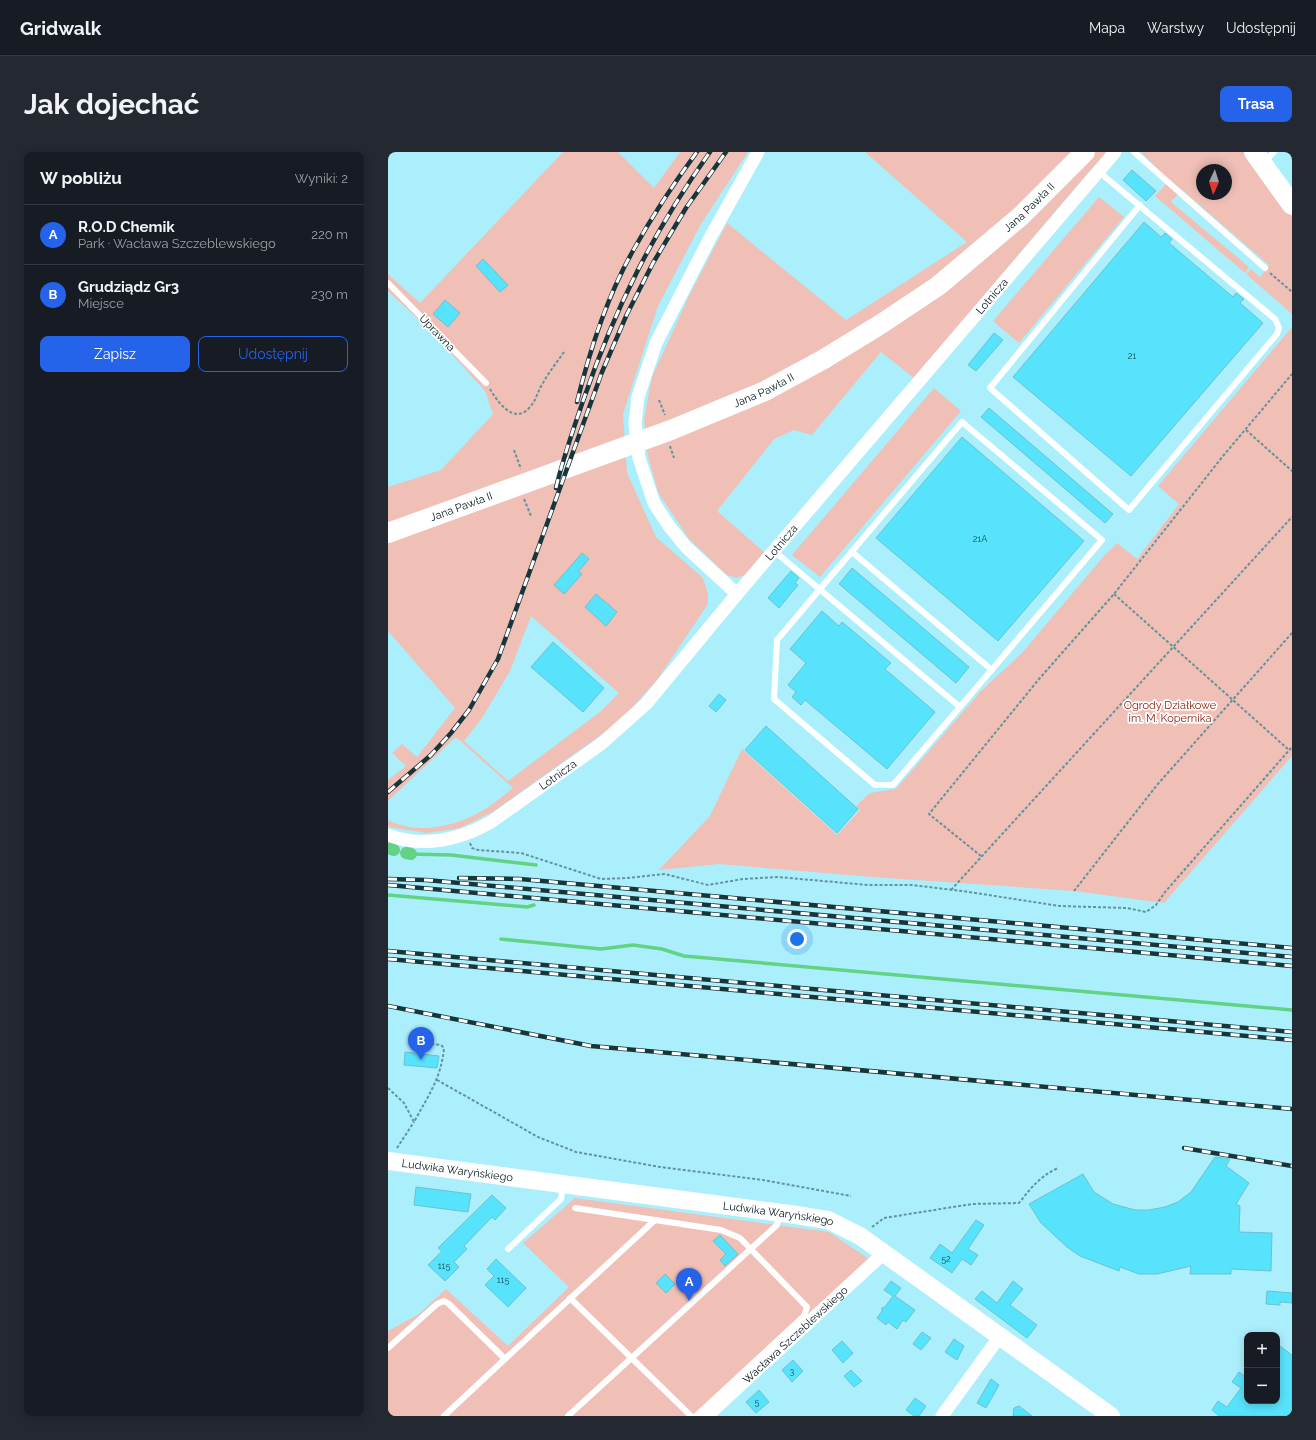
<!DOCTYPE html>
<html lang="pl">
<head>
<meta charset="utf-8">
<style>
	:root { --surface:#171b24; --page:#242831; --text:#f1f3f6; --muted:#9ea1a6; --line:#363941; --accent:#2563eb }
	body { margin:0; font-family:Raleway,sans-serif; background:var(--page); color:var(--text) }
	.controls { position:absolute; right:12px; bottom:12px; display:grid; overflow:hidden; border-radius:8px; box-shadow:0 2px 10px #0003 }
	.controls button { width:36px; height:36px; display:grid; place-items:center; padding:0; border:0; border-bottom:1px solid var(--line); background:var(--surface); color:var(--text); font:20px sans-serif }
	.compass { position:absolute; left:808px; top:12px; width:36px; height:36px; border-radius:50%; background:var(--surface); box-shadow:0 2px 10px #0003; rotate:184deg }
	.you { position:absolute; left:409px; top:787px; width:14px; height:14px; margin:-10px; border:3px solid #fff; border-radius:50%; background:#1a73e8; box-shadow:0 0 0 6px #1a73e833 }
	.badge { display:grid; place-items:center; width:26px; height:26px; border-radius:50%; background:var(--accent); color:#fff; font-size:13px; font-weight:700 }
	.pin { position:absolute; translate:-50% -33px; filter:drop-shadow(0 1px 2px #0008) }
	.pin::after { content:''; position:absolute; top:21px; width:14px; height:12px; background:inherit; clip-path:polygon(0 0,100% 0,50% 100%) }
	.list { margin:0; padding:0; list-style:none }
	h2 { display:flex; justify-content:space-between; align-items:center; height:52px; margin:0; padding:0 16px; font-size:17px }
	h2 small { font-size:13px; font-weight:400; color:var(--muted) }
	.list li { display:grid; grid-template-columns:26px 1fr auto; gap:12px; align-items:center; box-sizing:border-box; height:60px; padding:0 16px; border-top:1px solid var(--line) }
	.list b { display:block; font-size:15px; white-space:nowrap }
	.list p { margin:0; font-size:13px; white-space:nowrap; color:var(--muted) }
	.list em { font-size:13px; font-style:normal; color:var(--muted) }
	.actions { display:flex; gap:8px; padding:12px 16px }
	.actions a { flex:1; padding:9px 0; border:1px solid var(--accent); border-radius:8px; text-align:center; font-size:14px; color:var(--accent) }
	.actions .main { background:var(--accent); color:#fff }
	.map { position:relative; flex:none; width:904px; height:1264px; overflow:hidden; border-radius:8px }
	header { display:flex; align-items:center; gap:24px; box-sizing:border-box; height:56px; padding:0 20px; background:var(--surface); border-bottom:1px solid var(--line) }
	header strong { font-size:19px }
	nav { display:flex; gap:22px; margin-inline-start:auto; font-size:14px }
	.intro { display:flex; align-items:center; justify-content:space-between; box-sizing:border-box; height:96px; padding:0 24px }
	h1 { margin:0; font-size:28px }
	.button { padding:10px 18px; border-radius:8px; background:var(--accent); color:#fff; font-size:14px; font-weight:700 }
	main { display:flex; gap:24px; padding:0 24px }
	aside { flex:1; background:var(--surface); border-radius:8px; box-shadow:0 2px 10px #0003 }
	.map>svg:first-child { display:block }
	.green { fill:#f0bfb5; fill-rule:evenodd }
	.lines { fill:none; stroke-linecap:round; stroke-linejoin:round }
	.stream { stroke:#62d384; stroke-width:3.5 }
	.canal { stroke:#62d384; stroke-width:12 }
	.building { fill:#58e3fc; stroke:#6ac1d1 }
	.path { stroke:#62939c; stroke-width:2; stroke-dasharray:3 2; stroke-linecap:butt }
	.lane { stroke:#fff; stroke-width:6 }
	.street { stroke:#fff; stroke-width:13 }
	.secondary { stroke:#fff; stroke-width:18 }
	.primary { stroke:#fff; stroke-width:20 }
	.rail-casing { stroke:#17363c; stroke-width:4.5 }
	.rail { stroke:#fff; stroke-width:3; stroke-dasharray:9; stroke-linecap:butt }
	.labels { text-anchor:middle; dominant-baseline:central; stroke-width:3.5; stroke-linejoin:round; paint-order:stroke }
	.number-label { font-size:9px; fill:#164c56 }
	.street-label { font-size:11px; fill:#00191e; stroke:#fff }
	.park-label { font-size:11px; fill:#8d2011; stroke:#fff }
</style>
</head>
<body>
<header>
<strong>Gridwalk</strong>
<nav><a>Mapa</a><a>Warstwy</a><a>Udostępnij</a></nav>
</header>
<div class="intro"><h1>Jak dojechać</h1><a class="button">Trasa</a></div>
<main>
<aside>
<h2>W pobliżu<small>Wyniki: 2</small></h2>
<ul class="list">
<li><span class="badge">A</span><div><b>R.O.D Chemik</b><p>Park · Wacława Szczeblewskiego</p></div><em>220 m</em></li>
<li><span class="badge">B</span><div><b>Grudziądz Gr3</b><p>Miejsce</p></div><em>230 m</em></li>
</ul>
<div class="actions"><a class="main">Zapisz</a><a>Udostępnij</a></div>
</aside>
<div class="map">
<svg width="904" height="1264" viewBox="0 0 904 1264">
	<rect width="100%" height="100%" fill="#aceffc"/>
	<g class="green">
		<path d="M 175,0 L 230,0 L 266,36 L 292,0 L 360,0 L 313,72 L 270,154 L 235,262 L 239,321 L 268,385 L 315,426 L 320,442 L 320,452 L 269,528 L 231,570 L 106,659 L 72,676 L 39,681 L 2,675 L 0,674 L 0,668 C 30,683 64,675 92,660 C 104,654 114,644 125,636 L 68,585 L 0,649 L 0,628 L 18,614 L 4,601 L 14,592 L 29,605 L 67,556 L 0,479 L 0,335 L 53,318 L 105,262 L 97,239 L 45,181 L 0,139 L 0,122 L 32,151 ZM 143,464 L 231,541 L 212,560 L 120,629 L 76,589 L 94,566 L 122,519 Z"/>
		<polygon points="477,0 720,0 699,22 526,226 493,200 424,283 406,278 386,287 329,359 376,400 359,422 348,426 339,423 301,387 270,340 259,300 256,267 264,225 301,144 339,71 458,168 579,90"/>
		<path d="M 753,0 L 856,0 L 904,64 L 904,162 L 858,122 L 863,117 L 872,125 L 881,113 L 794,38 L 783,50 L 861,115 L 857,121 L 767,44 L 781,29 ZM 814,18 L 838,18 L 838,42 L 814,42 Z"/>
		<polygon points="711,45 736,65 631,191 605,169"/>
		<polygon points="904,175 904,604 776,751 686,739 484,725 331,712 271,718 322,664 354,597 449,683 472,658 468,654 482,641 508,637 593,539 634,501 715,405 729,391 749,407 791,352 770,334"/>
		<polygon points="546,236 573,259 432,425 404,403"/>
		<polygon points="187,1046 441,1080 481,1107 311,1264 0,1264 0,1179 31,1162 58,1137 120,1194 181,1135 135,1091"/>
	</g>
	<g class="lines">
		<g class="stream">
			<polyline points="23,702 63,703 148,713"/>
			<polyline points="0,743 139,755 146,753"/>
			<polyline points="113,787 213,797 245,793 274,797 296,804 904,858"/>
		</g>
		<g class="canal">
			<polyline points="0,696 6,698"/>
			<polyline points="18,701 23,702"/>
		</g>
	</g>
	<g class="building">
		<polygon points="744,18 768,39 758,49 735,28"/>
		<polygon points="756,70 773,85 777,81 784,87 781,91 845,145 848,141 856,147 852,151 875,171 743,324 625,225"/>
		<polygon points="95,107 120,133 112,140 88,114"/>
		<polygon points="57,148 72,161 60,175 45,162"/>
		<polygon points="606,181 615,188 588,219 580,213"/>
		<polygon points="601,256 725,362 717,371 593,265"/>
		<polygon points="574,285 696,389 610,489 488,386"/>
		<polygon points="194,401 201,407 190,420 194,422 176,442 166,433"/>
		<polygon points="464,416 581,515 568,531 451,432"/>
		<polygon points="403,419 411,426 407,431 410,433 391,456 380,446"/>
		<polygon points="208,442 229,460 218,474 197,455"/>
		<polygon points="434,459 451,474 454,470 503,511 497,517 547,560 499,617 417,548 413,553 404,545 408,540 400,533 418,511 402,497"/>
		<polygon points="165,490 216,536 195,560 143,515"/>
		<polygon points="331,542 338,548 328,560 321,554"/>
		<polygon points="378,574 470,657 449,681 357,598"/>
		<polygon points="17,900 51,904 49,916 16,913"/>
		<polygon points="827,1005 842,1007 838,1014 861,1031 848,1052 852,1054 851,1080 884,1081 883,1119 843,1117 843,1122 802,1122 803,1114 769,1122 751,1122 732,1115 731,1119 692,1104 679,1095 653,1071 641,1052 695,1022 706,1040 725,1052 747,1058 761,1058 777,1055 790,1050 803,1040"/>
		<polygon points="28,1035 83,1042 80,1060 26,1053"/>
		<polygon points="104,1043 118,1056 107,1068 104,1065 76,1094 79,1097 66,1110 71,1115 57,1129 40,1113 54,1099 50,1096"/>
		<polygon points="588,1068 596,1073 580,1097 590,1103 583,1113 574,1107 564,1121 542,1106 552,1092 564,1101"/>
		<polygon points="332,1083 350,1102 337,1114 332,1108 338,1102 325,1089"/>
		<polygon points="108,1107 138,1136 120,1155 97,1133 106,1124 99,1117"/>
		<polygon points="277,1122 287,1132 278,1141 268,1131"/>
		<polygon points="503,1129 513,1136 507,1144 527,1158 518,1170 515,1168 509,1177 500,1170 498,1173 489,1166 494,1159 494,1156 497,1155 505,1144 496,1138"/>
		<polygon points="625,1129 635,1137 622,1153 649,1173 639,1186 587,1147 594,1139 609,1151"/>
		<polygon points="879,1139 904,1141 904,1151 892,1150 892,1153 878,1152"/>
		<polygon points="534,1180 543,1186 533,1198 525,1192"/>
		<polygon points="566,1187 576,1194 569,1208 557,1200"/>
		<polygon points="454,1189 465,1201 455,1211 444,1198"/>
		<polygon points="889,1192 904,1203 904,1264 831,1264 824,1258 830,1249 839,1255 853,1236 844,1230 851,1220 859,1226 859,1249 889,1249"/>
		<polygon points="405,1208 415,1219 404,1230 394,1218"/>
		<polygon points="463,1218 474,1229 466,1235 456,1224"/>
		<polygon points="603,1227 611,1233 598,1256 589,1251"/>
		<polygon points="371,1238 381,1250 368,1261 358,1250"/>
		<polygon points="527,1246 538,1254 531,1264 526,1264 518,1258"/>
		<polygon points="631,1254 644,1264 625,1264 626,1256"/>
	</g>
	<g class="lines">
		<g class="path">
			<polyline points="882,121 904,140"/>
			<path d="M 102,237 C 109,249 126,274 142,255 C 148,249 150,238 155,231 C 161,220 169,210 176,200"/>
			<polyline points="271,248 277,263"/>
			<polyline points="858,278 904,319"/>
			<polyline points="282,294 286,306"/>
			<polyline points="126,298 133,317"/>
			<polyline points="136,347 143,364"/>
			<polyline points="726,442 901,598"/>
			<polyline points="82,691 84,696 90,698 133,701 213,727 239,726 277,722 320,733 355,727 390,725 480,733 524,733 574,739 672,754 739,756 758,760 768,753 777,740 904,595"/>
			<polyline points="593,704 541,662 651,527 726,442 835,304 904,222"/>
			<polyline points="563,738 904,365"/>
			<polyline points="686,739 769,633 904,481"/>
			<polyline points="49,928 150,985 188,1000 272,1015 375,1028 463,1044"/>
			<path d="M 0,936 L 16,951 L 26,970 C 40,944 53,927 56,896 L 53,893 L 45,892"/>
			<polyline points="9,996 26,970"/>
			<path d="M 484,1075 L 496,1066 L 584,1052 L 631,1051 C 643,1036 652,1024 670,1016"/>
		</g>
		<g class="lane">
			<polyline points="746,0 877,116"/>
			<polyline points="876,10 886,0"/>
			<polyline points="710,19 887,167 891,176 889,182 741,358 602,236 752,53"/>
			<polyline points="0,131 98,231"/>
			<polyline points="386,399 572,555 714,388 574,270 432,437 427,443 389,488 386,547 487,633 505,633 572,555"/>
			<polyline points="464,400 604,518"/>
			<polyline points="267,1068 333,1078 352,1086 419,1155 416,1164 308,1264"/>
			<polyline points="120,1097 173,1047 175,1033"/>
			<polyline points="182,1146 303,1264"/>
			<polyline points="0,1196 49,1152 56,1149 61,1152 117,1207 267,1068 187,1056"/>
			<polyline points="56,1264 117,1207"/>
			<polyline points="180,1264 389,1073 392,1062"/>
		</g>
		<g class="street">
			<polyline points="349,442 298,395 281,374 266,351 251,306 247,271 250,245 268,191 323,84 370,0"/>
			<path id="s1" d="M 0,683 C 36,696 71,688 103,670 L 213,592 L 258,552 L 349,442 L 727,0"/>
			<path id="s2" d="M 319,1264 L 496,1101"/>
			<polyline points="554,1264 612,1184"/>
		</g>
		<path class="secondary" id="s3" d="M 0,1009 L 402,1062 L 440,1068 L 472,1084 L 723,1264"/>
		<g class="primary">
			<polyline points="866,0 904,53"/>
			<path id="s4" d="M 0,381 L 283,278 L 377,239 L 436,207 L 493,172 L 550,134 L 633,64 L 697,0"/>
		</g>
		<defs>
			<g id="rail">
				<path d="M 189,250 C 202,197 219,144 246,97 C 265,63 286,31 309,0"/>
				<path d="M 168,336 C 175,306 185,278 195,249 C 227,156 265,80 322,0"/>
				<polyline points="0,640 43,603 63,581 81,558 110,507 214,220 239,162 265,111 298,56 338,0"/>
				<polyline points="71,726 132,727 904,796"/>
				<polyline points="0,727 38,728 904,805"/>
				<polyline points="0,733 904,814"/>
				<polyline points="0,799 904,880"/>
				<polyline points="0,807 904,888"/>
				<polyline points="0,854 203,894 904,957"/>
				<polyline points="796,996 904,1014"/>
			</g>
		</defs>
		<use href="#rail" class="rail-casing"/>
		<use href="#rail" class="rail"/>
	</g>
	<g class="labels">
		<g class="number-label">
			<text x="744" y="204">21</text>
			<text x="592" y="387">21A</text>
			<text x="558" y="1107">52</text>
			<text x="56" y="1114">115</text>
			<text x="115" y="1128">115</text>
			<text x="404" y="1219">3</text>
			<text x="369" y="1250">5</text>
		</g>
		<g class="street-label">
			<text stroke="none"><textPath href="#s4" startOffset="726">Jana Pawła II</textPath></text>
			<text stroke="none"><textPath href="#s1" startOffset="837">Lotnicza</textPath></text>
			<text transform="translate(49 181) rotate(46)">Uprawna</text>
			<text stroke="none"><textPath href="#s4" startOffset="402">Jana Pawła II</textPath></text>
			<text stroke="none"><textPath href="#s4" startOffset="78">Jana Pawła II</textPath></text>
			<text stroke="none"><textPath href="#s1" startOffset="513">Lotnicza</textPath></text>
			<text stroke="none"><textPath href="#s1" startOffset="189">Lotnicza</textPath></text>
			<text stroke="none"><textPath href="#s3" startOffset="70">Ludwika Waryńskiego</textPath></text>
			<text stroke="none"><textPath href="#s3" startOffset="394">Ludwika Waryńskiego</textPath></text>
			<text stroke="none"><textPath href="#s2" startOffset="120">Wacława Szczeblewskiego</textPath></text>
		</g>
		<g class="park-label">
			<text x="782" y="553">Ogrody Działkowe<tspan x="782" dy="13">im. M. Kopernika</tspan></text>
		</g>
	</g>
</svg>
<div class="controls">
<button>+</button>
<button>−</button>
</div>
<svg class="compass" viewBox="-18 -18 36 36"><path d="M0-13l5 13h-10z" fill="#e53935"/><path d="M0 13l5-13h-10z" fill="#9ea1a6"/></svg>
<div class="you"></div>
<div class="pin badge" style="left:301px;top:1149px">A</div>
<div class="pin badge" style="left:33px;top:908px">B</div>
</div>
</main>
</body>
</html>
